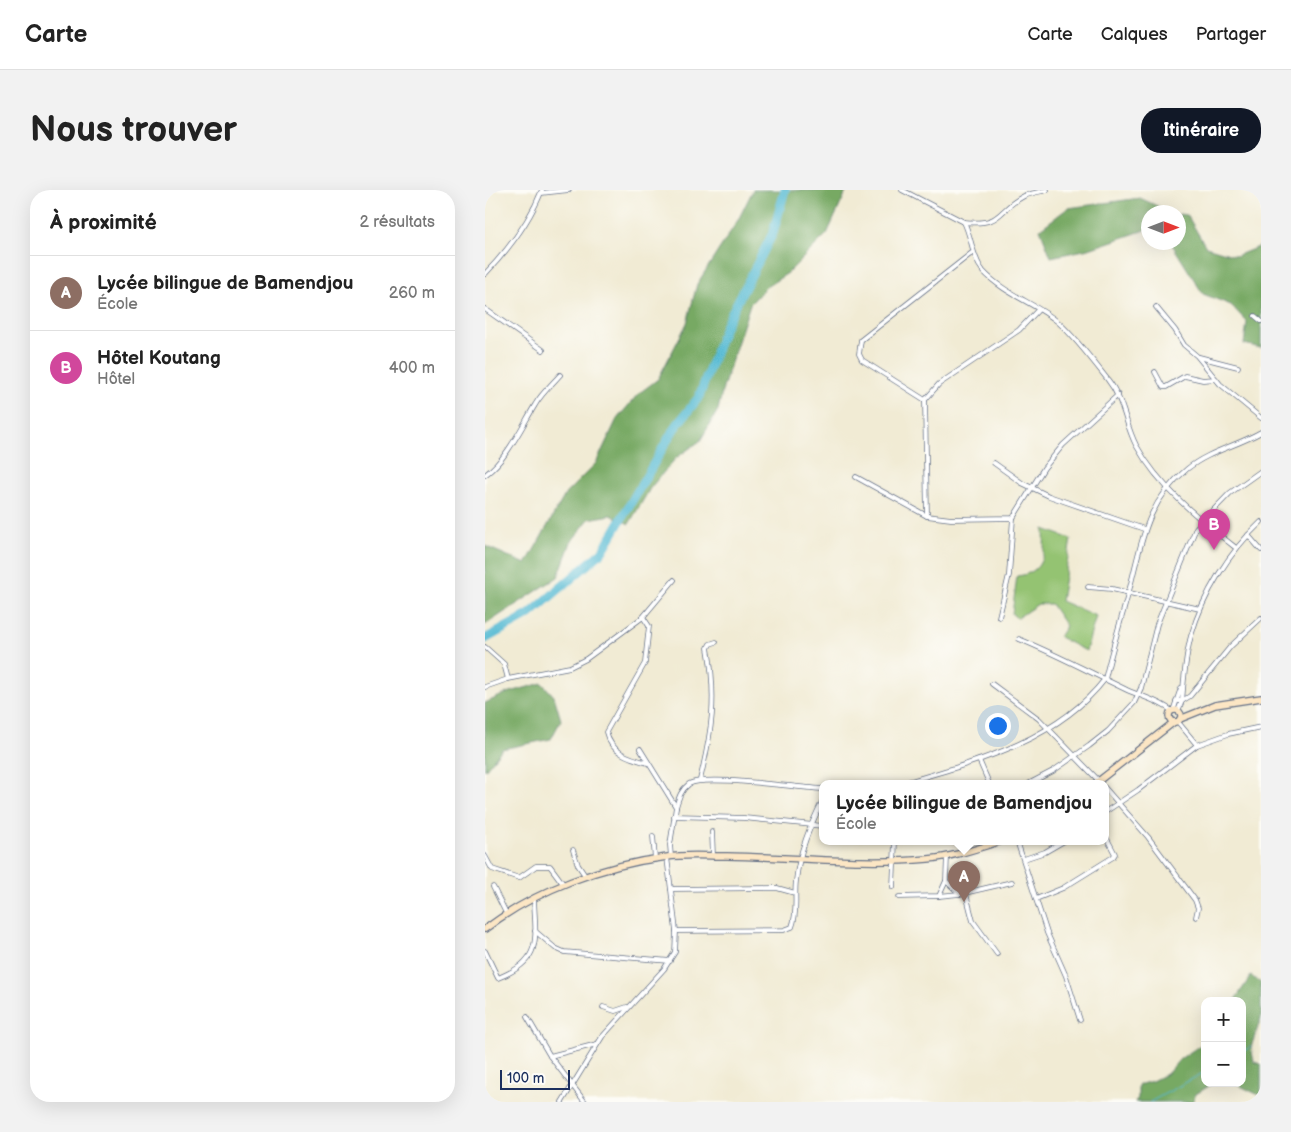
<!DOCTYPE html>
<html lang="fr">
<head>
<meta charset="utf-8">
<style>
	:root { --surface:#fff; --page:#f2f2f2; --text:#222; --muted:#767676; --line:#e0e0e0; --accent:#111827 }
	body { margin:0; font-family:"Balsamiq Sans",sans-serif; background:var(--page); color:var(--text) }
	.controls { position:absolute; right:15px; bottom:15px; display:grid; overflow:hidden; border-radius:10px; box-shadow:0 5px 20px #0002 }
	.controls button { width:45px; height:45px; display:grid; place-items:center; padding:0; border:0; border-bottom:1px solid var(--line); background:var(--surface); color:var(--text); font:25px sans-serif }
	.compass { position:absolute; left:656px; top:15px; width:45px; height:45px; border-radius:50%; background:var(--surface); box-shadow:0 5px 20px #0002; rotate:90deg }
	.scale { position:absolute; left:15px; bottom:12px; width:70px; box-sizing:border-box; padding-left:5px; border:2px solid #1b2f5e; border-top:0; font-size:14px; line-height:18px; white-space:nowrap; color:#1b2f5e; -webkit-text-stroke:4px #fdfcf7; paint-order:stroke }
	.you { position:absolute; left:512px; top:535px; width:18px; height:18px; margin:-12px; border:4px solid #fff; border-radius:50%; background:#1a73e8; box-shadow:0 0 0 8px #1a73e833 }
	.badge { display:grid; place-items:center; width:32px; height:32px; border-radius:50%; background:var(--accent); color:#fff; font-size:16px; font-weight:700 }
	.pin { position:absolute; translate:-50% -41px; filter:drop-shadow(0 1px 2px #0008) }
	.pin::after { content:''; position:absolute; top:26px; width:18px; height:15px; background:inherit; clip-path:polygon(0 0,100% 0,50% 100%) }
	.popup { position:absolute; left:334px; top:590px; width:290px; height:65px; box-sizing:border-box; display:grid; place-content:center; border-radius:10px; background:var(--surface); filter:drop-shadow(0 1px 4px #0005); font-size:16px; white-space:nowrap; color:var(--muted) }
	.popup b { font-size:19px; color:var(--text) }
	.popup::after { content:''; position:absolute; left:50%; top:100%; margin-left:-10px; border:10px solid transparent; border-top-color:var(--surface) }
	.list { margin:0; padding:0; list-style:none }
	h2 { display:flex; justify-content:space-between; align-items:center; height:65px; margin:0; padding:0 20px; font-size:21px }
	h2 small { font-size:16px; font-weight:400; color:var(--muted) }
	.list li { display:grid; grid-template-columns:32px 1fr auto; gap:15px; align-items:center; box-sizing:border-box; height:75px; padding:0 20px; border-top:1px solid var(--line) }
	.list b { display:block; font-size:19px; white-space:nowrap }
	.list p { margin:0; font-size:16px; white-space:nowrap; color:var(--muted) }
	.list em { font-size:16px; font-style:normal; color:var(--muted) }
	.map { position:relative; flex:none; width:776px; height:912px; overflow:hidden; border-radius:20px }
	header { display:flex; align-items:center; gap:30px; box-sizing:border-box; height:70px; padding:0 25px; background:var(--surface); border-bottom:1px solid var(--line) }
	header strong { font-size:24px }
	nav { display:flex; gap:28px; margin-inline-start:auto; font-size:18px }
	.intro { display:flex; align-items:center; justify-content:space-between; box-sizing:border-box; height:120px; padding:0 30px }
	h1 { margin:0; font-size:35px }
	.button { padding:12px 22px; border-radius:20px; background:var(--accent); color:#fff; font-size:18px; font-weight:700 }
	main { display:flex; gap:30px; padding:0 30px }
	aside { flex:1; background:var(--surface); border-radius:20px; box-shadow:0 5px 20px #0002 }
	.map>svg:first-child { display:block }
	.green { fill:#94c372; stroke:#587968 }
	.forest { fill:#77a964; stroke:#496c61 }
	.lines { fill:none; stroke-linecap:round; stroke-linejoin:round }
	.stream { stroke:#54bad3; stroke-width:1 }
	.river { stroke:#54bad3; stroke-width:9 }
	.minor-casing { stroke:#667187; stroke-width:5.5 }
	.secondary-casing { stroke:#667187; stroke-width:8 }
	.minor { stroke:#fff; stroke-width:4 }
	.secondary { stroke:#fce6c4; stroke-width:5.5 }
</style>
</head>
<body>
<header>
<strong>Carte</strong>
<nav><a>Carte</a><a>Calques</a><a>Partager</a></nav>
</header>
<div class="intro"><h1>Nous trouver</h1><a class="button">Itinéraire</a></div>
<main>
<aside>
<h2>À proximité<small>2 résultats</small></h2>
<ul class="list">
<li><span class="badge" style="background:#8d6e63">A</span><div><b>Lycée bilingue de Bamendjou</b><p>École</p></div><em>260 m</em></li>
<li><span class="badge" style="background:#d1479c">B</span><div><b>Hôtel Koutang</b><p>Hôtel</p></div><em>400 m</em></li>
</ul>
</aside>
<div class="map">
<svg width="776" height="912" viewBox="0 0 776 912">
	<rect width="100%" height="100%" fill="#fdfcf7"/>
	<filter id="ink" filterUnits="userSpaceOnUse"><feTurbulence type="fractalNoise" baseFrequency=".02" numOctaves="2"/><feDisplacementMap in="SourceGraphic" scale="10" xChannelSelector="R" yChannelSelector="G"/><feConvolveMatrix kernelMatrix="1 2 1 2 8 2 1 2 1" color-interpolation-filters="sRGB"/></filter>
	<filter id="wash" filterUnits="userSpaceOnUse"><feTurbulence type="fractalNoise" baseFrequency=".0096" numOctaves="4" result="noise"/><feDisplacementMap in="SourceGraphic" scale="20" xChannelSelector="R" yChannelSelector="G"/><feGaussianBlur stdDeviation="1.12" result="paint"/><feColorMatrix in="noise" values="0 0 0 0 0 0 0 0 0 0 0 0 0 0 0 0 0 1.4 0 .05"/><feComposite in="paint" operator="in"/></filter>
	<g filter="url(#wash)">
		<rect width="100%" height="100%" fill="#f1ebd4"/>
		<path class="green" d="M 559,339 L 586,349 L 576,411 L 611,426 L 601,461 L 574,447 L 581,436 L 566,414 L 553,414 L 532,428 L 527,424 L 532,386 C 560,383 560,362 559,339 Z"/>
		<g class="forest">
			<polygon points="268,0 362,0 342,44 303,83 281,97 265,114 238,198 233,220 215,251 191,268 166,297 144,334 126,325 104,329 86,352 73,387 0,435 0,356 41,374 81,303 111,273 132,229 153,204 173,189 202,133 212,94 253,30"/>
			<polygon points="655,8 685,22 664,22 663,39 604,59 566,67 555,39 583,18"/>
			<polygon points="694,24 702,25 721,57 751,66 776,56 776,158 759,154 762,132 746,115 718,104 686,53 694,52"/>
			<polygon points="57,493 69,506 76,530 66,549 17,559 0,580 0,513 22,503"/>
			<polygon points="766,786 776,793 776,828 766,857 769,872 776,874 776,906 749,893 757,893 757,811 749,811"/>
			<polygon points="720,852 720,893 729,893 711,904 707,912 650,912 653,908 653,895 667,891 683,883 695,869"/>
		</g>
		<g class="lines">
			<g class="stream">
				<polyline points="757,862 766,857"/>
				<polyline points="665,912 720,882"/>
			</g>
			<polyline class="river" points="0,449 45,424 117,362 189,239 214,207 241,134 288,43 300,0"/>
		</g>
	</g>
	<g filter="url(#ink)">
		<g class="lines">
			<defs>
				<g id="minor">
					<path d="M 417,0 L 479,32 C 519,36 511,20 539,6 C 546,3 554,2 562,0"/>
					<polyline points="774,0 776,4"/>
					<polyline points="56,3 84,0"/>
					<path d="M 479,32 C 487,48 487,67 498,81 C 519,104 550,113 573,132 C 590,147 609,172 623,190 C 639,210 640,234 651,255 C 674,297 714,329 751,358"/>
					<path d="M 0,84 C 23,60 45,31 57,0"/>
					<polyline points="671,117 690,140 699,155 712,166 735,194 776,228"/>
					<polyline points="0,119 58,160"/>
					<polyline points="770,126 776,131"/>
					<polyline points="714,167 753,177"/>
					<polyline points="670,182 678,197 681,197 700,186 718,190 731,189"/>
					<polyline points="440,210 377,170 374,164 376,150 488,62"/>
					<polyline points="509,273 537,293 564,306 659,339"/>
					<path d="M 0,285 C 22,269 36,238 50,215 C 56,204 67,194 75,185"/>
					<polyline points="371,287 442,326 466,329 528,328 559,278 578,255 633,205"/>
					<polyline points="442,326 440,210 454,194 534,140 553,120"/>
					<polyline points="763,345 776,360"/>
					<polyline points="603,397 627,399 715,419"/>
					<path d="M 158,427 L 164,436 L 160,473 L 121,542 C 126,563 144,568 163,573"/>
					<polyline points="514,427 524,385 528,328"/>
					<path d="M 534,449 C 571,464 606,483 642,500 C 658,507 673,510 687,521"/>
					<polyline points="0,457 19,474 23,489"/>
					<polyline points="507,494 554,529 616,593"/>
					<polyline points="0,497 23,489 85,477 101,469 158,427 189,390"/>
					<polyline points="691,511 697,511 705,506 746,456 776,428"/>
					<polyline points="688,521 696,498"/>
					<path d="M 693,521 L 697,511 C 699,490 700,467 706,446 C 718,404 744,362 776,332"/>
					<polyline points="693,532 712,555"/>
					<polyline points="155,559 191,617 185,655 186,667"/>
					<polyline points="494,570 504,593"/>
					<path d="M 215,590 C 227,541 232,509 223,458 L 225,454 L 231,452"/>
					<path d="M 419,593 C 491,572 572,551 620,489 C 627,459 636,430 644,401 C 657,352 660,314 702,279 C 724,261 752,256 776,242"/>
					<polyline points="545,593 568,581 604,556 623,541 649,513 656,498 672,434 711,338 745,303 776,281"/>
					<polyline points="620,598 663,647 710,710 713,718 711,727"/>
					<path d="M 191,617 C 194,607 196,600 204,594 C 220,584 313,598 338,599"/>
					<polyline points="620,622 653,600 712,555 743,544 776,537"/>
					<polyline points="189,626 259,628 338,636"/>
					<polyline points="227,642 228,666"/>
					<polyline points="168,646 170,669"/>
					<polyline points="532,651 562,743 581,786 595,830"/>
					<polyline points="88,660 93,675 101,687"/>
					<polyline points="0,666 7,679 34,688 51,676 65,676 79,695"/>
					<polyline points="539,669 560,662 579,651"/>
					<polyline points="461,691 475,704 527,692"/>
					<polyline points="8,697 21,723"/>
					<polyline points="408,697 410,651"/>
					<polyline points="186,699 292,698 310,703"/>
					<polyline points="481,704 488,731 512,764"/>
					<polyline points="454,706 474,704"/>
					<polyline points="414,707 454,706 461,691 462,666"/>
					<polyline points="551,709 578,698 628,667 630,664 620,645"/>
					<polyline points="50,741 70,758 79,762 185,771"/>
					<path d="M 191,741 L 299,740 L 307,737 C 313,722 309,707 311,691 C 314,662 325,636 338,610"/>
					<path d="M 0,761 L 13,788 C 59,770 50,748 49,708"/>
					<polyline points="118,817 130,821 142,817"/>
					<polyline points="42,827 65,866 100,912"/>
					<polyline points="65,866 112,854"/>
					<polyline points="77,912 117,847 179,779 190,762 191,741 182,667"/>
				</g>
				<g id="secondary">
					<circle cx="690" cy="526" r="6"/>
					<polyline points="695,529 730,515 776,508"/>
					<polyline points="611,593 689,532"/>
					<path d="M 0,739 C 51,700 118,675 182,667 C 202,664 222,666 242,666 C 309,667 377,675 443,669 C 469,667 493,658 517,651"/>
				</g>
			</defs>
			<use href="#minor" class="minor-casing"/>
			<use href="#secondary" class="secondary-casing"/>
			<use href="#minor" class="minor"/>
			<use href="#secondary" class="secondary"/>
		</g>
	</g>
</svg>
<div class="controls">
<button>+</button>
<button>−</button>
</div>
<svg class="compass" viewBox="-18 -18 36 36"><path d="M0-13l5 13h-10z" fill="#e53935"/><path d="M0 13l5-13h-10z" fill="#767676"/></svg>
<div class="scale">100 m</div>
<div class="you"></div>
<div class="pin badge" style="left:479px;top:712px;background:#8d6e63">A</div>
<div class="popup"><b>Lycée bilingue de Bamendjou</b>École</div>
<div class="pin badge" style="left:729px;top:360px;background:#d1479c">B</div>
</div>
</main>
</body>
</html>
